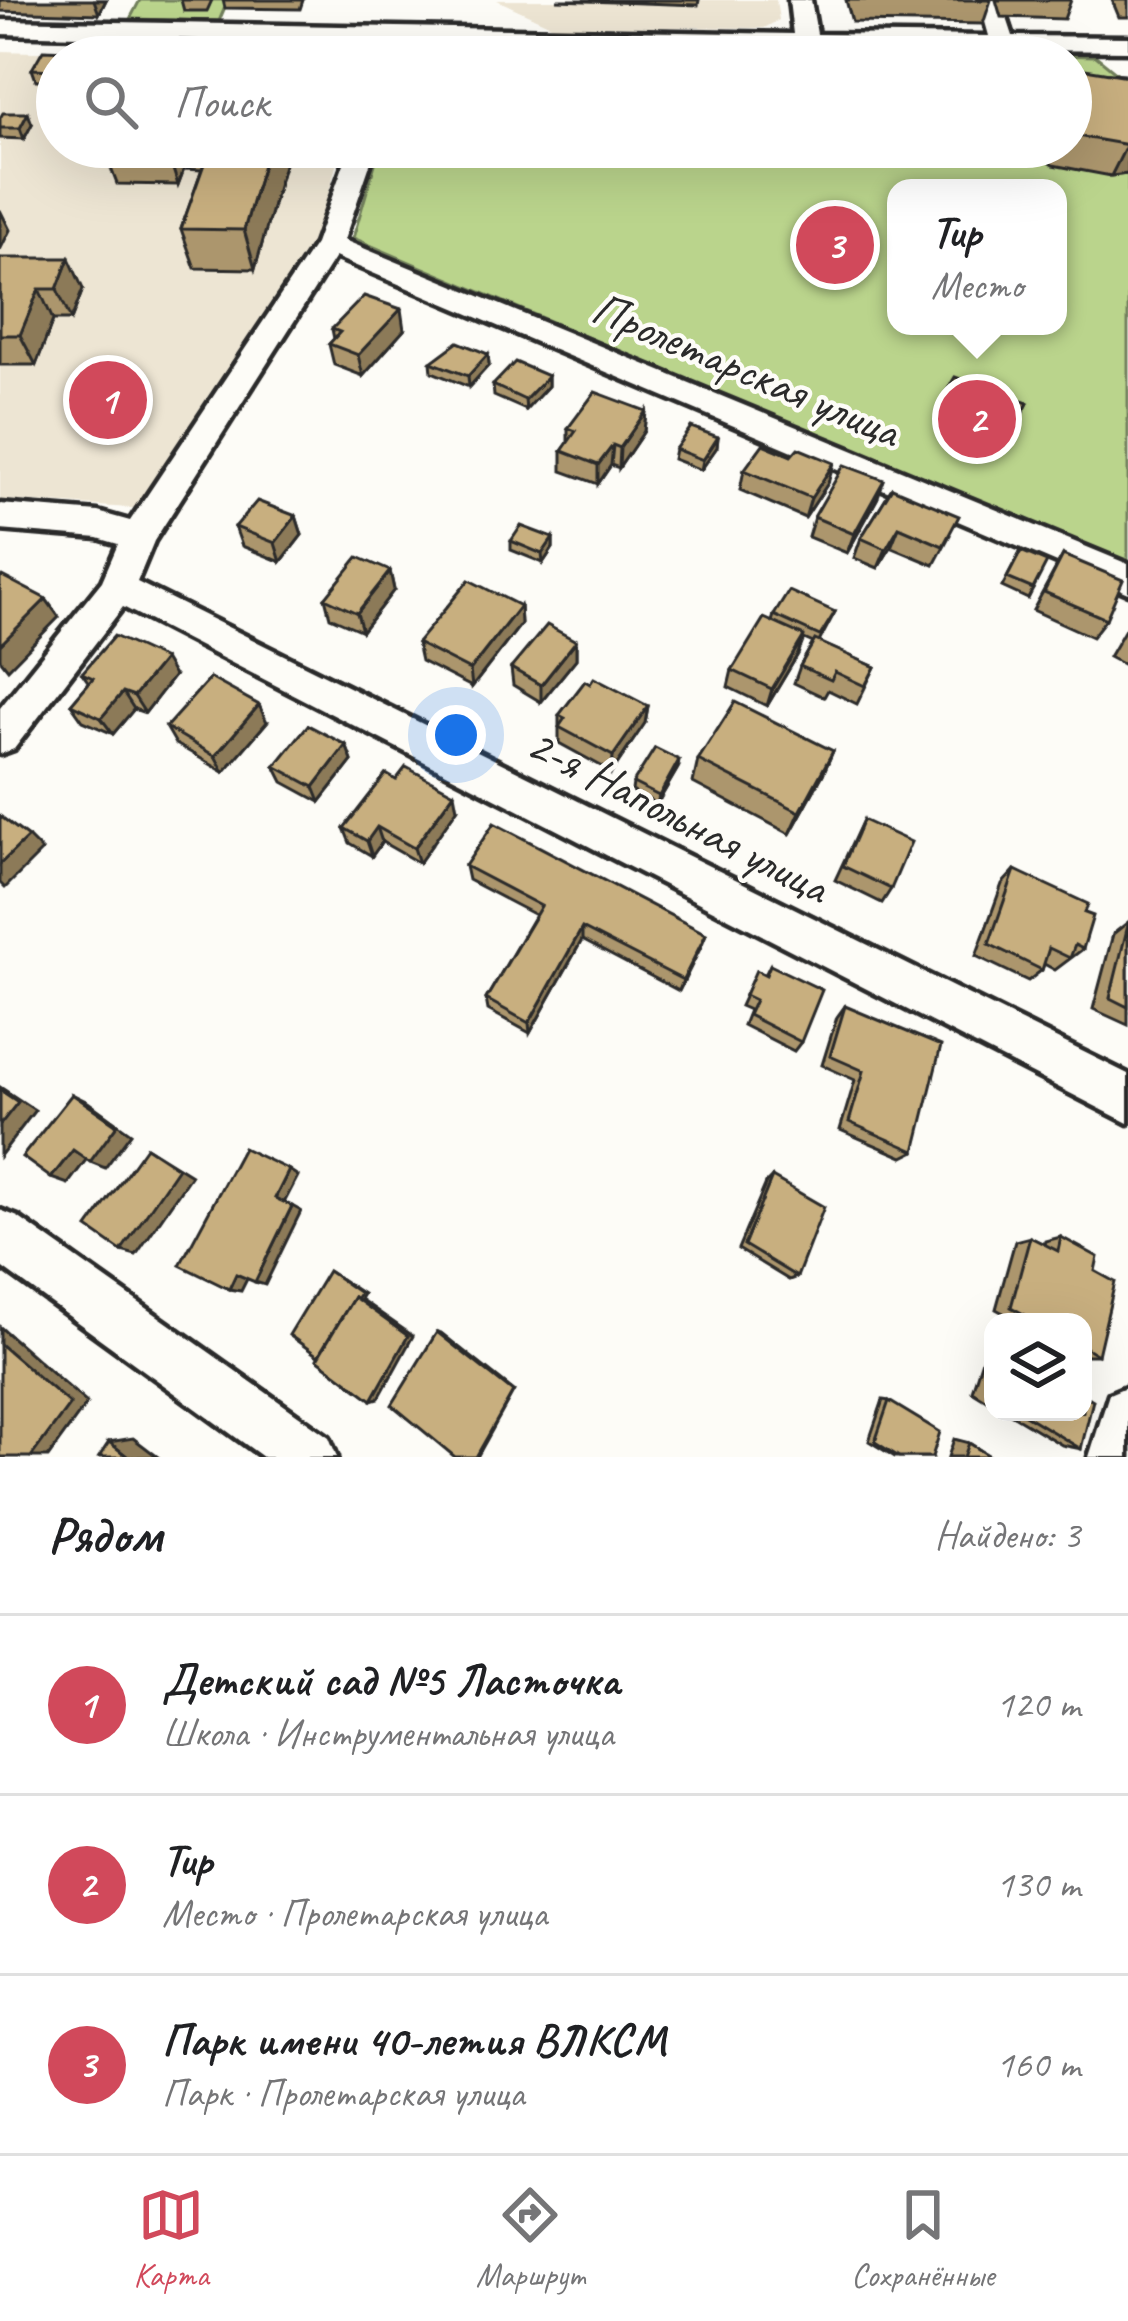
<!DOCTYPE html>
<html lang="ru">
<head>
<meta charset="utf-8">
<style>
	:root { --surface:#fff; --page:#f2f2f2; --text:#202124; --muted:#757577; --line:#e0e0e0; --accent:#d1495b }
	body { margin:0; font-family:Caveat,sans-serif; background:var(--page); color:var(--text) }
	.controls { position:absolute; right:36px; bottom:36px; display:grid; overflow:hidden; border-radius:24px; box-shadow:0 12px 48px #0002 }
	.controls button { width:108px; height:108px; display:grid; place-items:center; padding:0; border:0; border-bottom:3px solid var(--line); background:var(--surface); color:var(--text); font:60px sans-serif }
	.you { position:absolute; left:456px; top:735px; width:42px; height:42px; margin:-30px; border:9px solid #fff; border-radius:50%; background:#1a73e8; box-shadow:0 0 0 18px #1a73e833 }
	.badge { display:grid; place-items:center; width:78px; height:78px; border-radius:50%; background:var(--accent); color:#fff; font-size:39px; font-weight:700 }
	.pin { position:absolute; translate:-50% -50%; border:6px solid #fff; box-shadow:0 3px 12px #0006 }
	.popup { position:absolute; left:887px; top:179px; width:180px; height:156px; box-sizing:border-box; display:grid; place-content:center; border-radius:24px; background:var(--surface); filter:drop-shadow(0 3px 9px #0005); font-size:39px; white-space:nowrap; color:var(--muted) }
	.popup b { font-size:45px; color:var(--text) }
	.popup::after { content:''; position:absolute; left:50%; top:100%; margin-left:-24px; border:24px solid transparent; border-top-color:var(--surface) }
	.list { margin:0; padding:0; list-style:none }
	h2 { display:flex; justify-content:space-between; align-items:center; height:156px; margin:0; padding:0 48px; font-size:51px }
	h2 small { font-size:39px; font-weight:400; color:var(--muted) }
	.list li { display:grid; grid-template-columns:78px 1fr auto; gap:36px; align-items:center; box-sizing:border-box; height:180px; padding:0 48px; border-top:3px solid var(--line) }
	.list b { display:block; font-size:45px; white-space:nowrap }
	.list p { margin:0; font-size:39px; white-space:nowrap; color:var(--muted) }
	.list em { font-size:39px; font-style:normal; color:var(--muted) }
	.icon { flex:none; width:66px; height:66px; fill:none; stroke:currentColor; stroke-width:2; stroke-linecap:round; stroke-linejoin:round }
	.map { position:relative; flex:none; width:1128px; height:1457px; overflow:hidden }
	.search { position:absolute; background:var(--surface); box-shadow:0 12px 48px #0002; left:36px; right:36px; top:36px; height:132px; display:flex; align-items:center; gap:30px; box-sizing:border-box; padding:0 42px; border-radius:66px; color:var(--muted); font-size:45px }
	.sheet { height:696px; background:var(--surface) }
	nav { display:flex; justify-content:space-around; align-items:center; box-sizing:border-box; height:168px; border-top:3px solid var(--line); background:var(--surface); font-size:33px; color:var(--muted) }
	nav a { display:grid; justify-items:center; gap:6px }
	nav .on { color:var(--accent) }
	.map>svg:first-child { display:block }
	.built { fill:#ede5d3 }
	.green { fill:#bad48c; stroke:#72805c; stroke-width:3; fill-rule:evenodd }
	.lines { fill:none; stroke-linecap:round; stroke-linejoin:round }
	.minor-casing { stroke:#2b2b2b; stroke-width:9 }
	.minor { fill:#fdfcf7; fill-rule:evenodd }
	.wall { fill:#ac966d; stroke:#2b2b2b; stroke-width:3 }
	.shaded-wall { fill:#8c7a59; stroke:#2b2b2b; stroke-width:3 }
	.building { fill:#c8af7f; stroke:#2b2b2b; stroke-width:3 }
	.labels { text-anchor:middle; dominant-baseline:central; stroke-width:9; stroke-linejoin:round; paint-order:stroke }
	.street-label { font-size:48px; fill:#2b2b2b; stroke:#fdfcf7 }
</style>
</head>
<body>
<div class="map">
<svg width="1128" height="1457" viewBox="0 0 1128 1457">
	<rect width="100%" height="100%" fill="#fdfcf7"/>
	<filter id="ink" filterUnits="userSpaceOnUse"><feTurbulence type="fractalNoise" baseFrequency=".00833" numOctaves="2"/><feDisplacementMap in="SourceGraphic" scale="24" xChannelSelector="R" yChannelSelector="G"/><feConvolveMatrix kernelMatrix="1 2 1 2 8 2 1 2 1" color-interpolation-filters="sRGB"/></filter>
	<g filter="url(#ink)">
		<g class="built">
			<polygon points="497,0 776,0 779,20 764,28 553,26"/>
			<polygon points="0,51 133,55 57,57 57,147 341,147 316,241 147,509 0,500"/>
		</g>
		<g class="green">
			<polygon points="140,0 228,0 219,21 130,19"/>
			<path d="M 565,44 L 1096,56 L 1128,82 L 1128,566 L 353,238 L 380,147 L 1071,147 L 1071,57 L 564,57 ZM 896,188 L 1058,188 L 1058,326 L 896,326 Z"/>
		</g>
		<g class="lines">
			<defs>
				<g id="minor">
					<polygon points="789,0 811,0 817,34 989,36 979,0 1001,0 1013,36 1128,37 1128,51 401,44 0,34 0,20 793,34"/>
					<polygon points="350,147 376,147 344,240 1128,564 1128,593 335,257 154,541 137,582 1128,1074 1128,1123 123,607 14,749 0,754 0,708 102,581 118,544 98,538 0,530 0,504 98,512 130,521 315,244"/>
					<polygon points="0,1210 18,1217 329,1437 337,1457 263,1457 0,1266"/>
					<polygon points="1128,1386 1128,1457 1089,1457 1109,1394"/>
				</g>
			</defs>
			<use href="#minor" class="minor-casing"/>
			<use href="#minor" class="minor"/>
		</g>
		<g class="wall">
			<polygon points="0,0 106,0 99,14 0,11"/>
			<polygon points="181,0 212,0 207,11 184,11"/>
			<polygon points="223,0 303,0 300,9 225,8"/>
			<polygon points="557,0 699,0 698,5"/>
			<polygon points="846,0 991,0 983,24 852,22"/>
			<polygon points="996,0 1071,0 1064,19 1001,17"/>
			<polygon points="1112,0 1128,0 1128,17 1119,17"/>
			<polygon points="57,57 57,80 36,80 32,69"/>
			<polygon points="1071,70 1124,74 1128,174 1111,176 1053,165 1028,149 1027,147 1071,147"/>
			<polygon points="0,118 32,124 24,139 0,138"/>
			<polygon points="103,147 289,147 255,269 195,268 181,229 202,170 184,169 178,185 117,184"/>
			<polygon points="0,258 83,289 71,320 53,320 36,365 0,365"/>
			<polygon points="332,329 404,330 363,376 334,365 329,344 334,339"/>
			<polygon points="488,354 489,365 469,387 432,372 431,362"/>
			<polygon points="548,376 548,386 526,410 494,396 493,385"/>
			<polygon points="945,394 1028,403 1008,442 937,415"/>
			<polygon points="646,411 644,431 619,468 611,465 598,484 562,471 562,451 568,443 568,428"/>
			<polygon points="718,437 717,447 701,470 673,459 675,449"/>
			<polygon points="744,470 828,483 805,518 740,490"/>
			<polygon points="892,488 950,535 934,565 891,547 878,568 854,558 861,538"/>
			<polygon points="877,499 847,553 808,537 814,517"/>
			<polygon points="296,516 302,535 281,562 242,546 235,527"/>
			<polygon points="553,538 553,548 543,563 511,550 511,541"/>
			<polygon points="1021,551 1033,589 1028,599 1002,587"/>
			<polygon points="1063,555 1106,619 1092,637 1033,610"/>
			<polygon points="390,571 394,590 362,631 330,617 325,598"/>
			<polygon points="520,606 521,624 472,687 421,661 417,643"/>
			<polygon points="835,612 819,642 875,667 857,704 828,690 824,697 794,683 800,666 813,643 804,639 798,654 767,706 728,687 732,670 772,622 774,615"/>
			<polygon points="1128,624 1128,667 1109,657"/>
			<polygon points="576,641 576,659 541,702 513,685 511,668"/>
			<polygon points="82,673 174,676 145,713 134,709 113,734 83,721 71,704 89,683"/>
			<polygon points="648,706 645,723 612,772 559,743 559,715"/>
			<polygon points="267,722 224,772 176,744 166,727"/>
			<polygon points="346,745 352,761 320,802 283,782 275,766"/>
			<polygon points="833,751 823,774 790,834 693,783 698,760"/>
			<polygon points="678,768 657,804 632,791 633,783"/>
			<polygon points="457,809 419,863 382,842 372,856 350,843 344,828"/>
			<polygon points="863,820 891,889 882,903 835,880"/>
			<polygon points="465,866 706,934 679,991 582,940 530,1033 488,1010 486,999 535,915 468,880"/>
			<polygon points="1015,870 1085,913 1083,949 1055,970 1044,964 1042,970 1028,981 976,956 1002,884"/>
			<polygon points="1128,922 1128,1025 1093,1009 1113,934"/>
			<polygon points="770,965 801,1042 794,1051 743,1025 749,1010 740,1006 751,982 765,975"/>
			<polygon points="845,1006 915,1151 903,1157 840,1130 855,1080 822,1065 837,1017"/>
			<polygon points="772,1177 797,1277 789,1280 738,1249 766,1183"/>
			<polygon points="1030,1237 1044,1244 1045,1241 1061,1237 1095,1271 1098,1355 1083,1355 1083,1322 1020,1322 996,1309 1015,1241"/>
			<polygon points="986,1347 993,1347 993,1404 972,1391"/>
			<polygon points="883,1400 889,1401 932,1457 895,1457 869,1441"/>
			<polygon points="1007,1412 1083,1412 1081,1449 1062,1445"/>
			<polygon points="954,1439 969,1443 991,1457 948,1457"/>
		</g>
		<g class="shaded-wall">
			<polygon points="94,0 106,0 99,14"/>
			<polygon points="28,113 32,124 24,139 20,128"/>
			<polygon points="1128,145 1128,174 1111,176 1126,146"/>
			<polygon points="166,147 177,147 184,169 178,185"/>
			<polygon points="268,147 289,147 255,269 244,230"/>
			<polygon points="0,210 10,230 0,250"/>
			<polygon points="69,258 83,289 71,320 57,289"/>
			<polygon points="39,289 53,320 36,365 20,335"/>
			<polygon points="401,309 404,330 363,376 358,355"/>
			<polygon points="488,354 489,365 469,387 468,376"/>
			<polygon points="548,376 548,386 526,410 525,400"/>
			<polygon points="646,411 644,431 619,468 620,448"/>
			<polygon points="718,437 717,447 701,470 703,460"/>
			<polygon points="613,445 611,465 598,484 598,465"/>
			<polygon points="834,463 828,483 805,518 811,498"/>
			<polygon points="884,480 877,499 847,553 854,534"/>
			<polygon points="296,516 302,535 281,562 275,543"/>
			<polygon points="899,527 891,547 878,568 886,549"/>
			<polygon points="553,538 553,548 543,563 542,554"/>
			<polygon points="390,571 394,590 362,631 357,613"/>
			<polygon points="46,599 59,617 8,669 0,659 0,645"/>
			<polygon points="520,606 521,624 472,687 470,670"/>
			<polygon points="804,636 798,654 767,706 772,689"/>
			<polygon points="576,641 576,659 541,702 541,685"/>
			<polygon points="164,659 174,676 145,713 134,696"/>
			<polygon points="123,692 134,709 113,734 101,718"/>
			<polygon points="259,705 267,722 224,772 215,756"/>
			<polygon points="648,706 645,723 612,772 613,756"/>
			<polygon points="346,745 352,761 320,802 314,787"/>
			<polygon points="833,751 823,774 790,834 800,812"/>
			<polygon points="679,760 678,768 657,804 659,796"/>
			<polygon points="454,793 457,809 419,863 414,848"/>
			<polygon points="377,827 382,842 372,856 367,841"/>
			<polygon points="28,837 42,851 5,888 0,883 0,864"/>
			<polygon points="582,928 582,940 530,1033 529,1023"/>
			<polygon points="706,934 701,947 679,991 683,980"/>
			<polygon points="0,1087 35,1110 0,1156"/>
			<polygon points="72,1094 88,1102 131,1133 105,1168 90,1162"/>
			<polygon points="146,1147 191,1175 136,1255 121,1251"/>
			<polygon points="73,1150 89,1156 68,1184 51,1178"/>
			<polygon points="289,1170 298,1176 284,1203 275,1198"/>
			<polygon points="292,1206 301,1211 265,1285 255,1282"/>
			<polygon points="328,1271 363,1294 360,1299 413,1336 379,1398 372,1400 359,1301"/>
			<polygon points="236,1274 248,1277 241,1291 229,1289"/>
			<polygon points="0,1327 87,1403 48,1457 31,1457 0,1344"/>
			<polygon points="437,1332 441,1333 514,1391 477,1457"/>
			<polygon points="133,1438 158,1457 128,1457 109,1442"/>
		</g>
		<g class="building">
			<polygon points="43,50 68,51 65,57 57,57 57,70 32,69"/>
			<polygon points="1079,68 1128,76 1128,145 1071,135 1071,70"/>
			<polygon points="3,113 28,113 20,128 0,128 0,118"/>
			<polygon points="210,147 268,147 244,230 181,229"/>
			<polygon points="0,258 69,258 57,289 39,289 20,335 0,335"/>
			<polygon points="364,296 401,309 358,355 329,344 340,332 332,329"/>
			<polygon points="458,342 488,354 468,376 431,362"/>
			<polygon points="515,362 548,376 525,400 493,385"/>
			<polygon points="955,377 1028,403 1018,421 945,394"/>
			<polygon points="595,392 646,411 620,448 613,445 598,465 562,451 576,431 568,428"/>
			<polygon points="691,427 718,437 703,460 675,449"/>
			<polygon points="763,444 791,456 798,448 834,463 811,498 744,470"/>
			<polygon points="844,465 884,480 854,534 814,517"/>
			<polygon points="892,488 959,516 943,546 899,527 886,549 861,538"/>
			<polygon points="257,501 296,516 275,543 235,527"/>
			<polygon points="521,526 553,538 542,554 511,541"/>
			<polygon points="1021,551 1047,562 1033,589 1007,578"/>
			<polygon points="1063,555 1123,580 1106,619 1044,592"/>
			<polygon points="358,557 390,571 357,613 325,598"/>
			<polygon points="2,576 46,599 0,645 0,578"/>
			<polygon points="469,580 520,606 470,670 417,643"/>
			<polygon points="789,591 835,612 820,636 774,615"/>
			<polygon points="764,618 804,636 772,689 732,670"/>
			<polygon points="547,625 576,641 541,685 511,668"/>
			<polygon points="114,636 164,659 134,696 123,692 101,718 71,704 93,678 82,673"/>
			<polygon points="815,640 875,667 865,686 835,672 831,680 800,666"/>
			<polygon points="210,678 259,705 215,756 166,727"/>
			<polygon points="594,678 648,706 613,756 559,727 565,718 559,715 585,681 590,684"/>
			<polygon points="735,702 833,751 800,812 698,760"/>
			<polygon points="308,725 346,745 314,787 275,766"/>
			<polygon points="655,748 679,760 659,796 633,783"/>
			<polygon points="406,767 454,793 414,848 377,827 367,841 344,828 386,774 396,780"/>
			<polygon points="0,816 28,837 0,864"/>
			<polygon points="863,820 911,842 891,889 843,866"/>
			<polygon points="494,823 706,934 683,980 582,928 529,1023 486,999 541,906 465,866"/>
			<polygon points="1015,870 1088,904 1085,913 1093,916 1083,949 1075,945 1070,958 1049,948 1042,970 989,944"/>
			<polygon points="1128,925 1128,1007 1110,998"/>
			<polygon points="770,965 822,990 801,1042 748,1015 755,1000 745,995 756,970 766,975"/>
			<polygon points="845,1006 941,1046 915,1151 849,1122 864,1071 830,1056"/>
			<polygon points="0,1090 18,1102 0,1125"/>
			<polygon points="72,1094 117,1125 90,1162 73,1150 51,1178 22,1157"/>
			<polygon points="146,1147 178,1168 121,1251 88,1228"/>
			<polygon points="243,1148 289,1170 275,1198 292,1206 255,1282 236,1274 229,1289 180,1265"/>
			<polygon points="772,1177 824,1207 797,1277 744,1245"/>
			<polygon points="1030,1237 1058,1251 1061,1237 1098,1257 1095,1271 1115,1282 1098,1355 1083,1346 1083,1322 1038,1322 1011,1307"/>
			<polygon points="328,1271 360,1293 356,1299 354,1297 318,1356 289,1335"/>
			<polygon points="354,1297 408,1336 372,1400 317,1359"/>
			<polygon points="437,1332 513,1392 476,1457 455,1457 392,1405"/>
			<polygon points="0,1344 70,1404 31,1457 0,1457"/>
			<polygon points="993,1373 993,1396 987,1392"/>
			<polygon points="1083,1394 1093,1400 1081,1449 1020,1412 1083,1412"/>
			<polygon points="889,1401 940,1432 932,1457 899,1457 875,1442"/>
			<polygon points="109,1442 128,1457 99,1457"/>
			<polygon points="969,1443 991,1457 964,1457"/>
		</g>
	</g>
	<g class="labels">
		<g class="street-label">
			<text transform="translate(746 369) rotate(23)">Пролетарская улица</text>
			<text transform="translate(678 815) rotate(27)">2-я Напольная улица</text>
		</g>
	</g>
</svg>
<div class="controls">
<button><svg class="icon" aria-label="layers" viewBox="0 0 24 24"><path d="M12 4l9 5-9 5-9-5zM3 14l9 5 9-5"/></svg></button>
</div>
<div class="you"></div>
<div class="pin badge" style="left:108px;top:400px">1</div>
<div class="pin badge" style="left:977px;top:419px">2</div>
<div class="popup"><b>Тир</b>Место</div>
<div class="pin badge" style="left:835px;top:245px">3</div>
<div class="search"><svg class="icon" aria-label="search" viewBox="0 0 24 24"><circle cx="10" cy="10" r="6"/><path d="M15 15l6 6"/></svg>Поиск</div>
</div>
<section class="sheet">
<h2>Рядом<small>Найдено: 3</small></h2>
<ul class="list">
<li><span class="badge">1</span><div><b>Детский сад №5 Ласточка</b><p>Школа · Инструментальная улица</p></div><em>120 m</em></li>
<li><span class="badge">2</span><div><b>Тир</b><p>Место · Пролетарская улица</p></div><em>130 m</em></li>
<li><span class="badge">3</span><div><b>Парк имени 40-летия ВЛКСМ</b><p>Парк · Пролетарская улица</p></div><em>160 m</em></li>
</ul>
</section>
<nav>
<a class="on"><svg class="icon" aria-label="map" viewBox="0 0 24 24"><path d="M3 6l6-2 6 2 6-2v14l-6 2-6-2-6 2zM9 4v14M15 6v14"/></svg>Карта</a>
<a><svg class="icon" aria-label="directions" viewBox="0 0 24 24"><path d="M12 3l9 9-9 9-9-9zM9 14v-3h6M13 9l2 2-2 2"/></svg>Маршрут</a>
<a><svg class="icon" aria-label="saved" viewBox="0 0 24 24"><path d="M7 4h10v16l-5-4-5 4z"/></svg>Сохранённые</a>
</nav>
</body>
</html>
